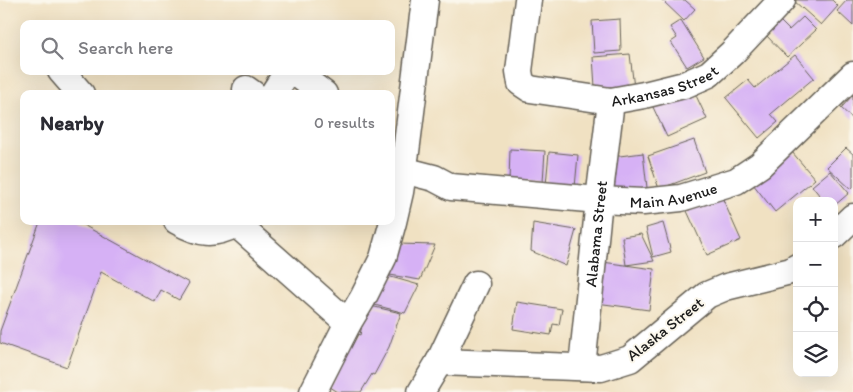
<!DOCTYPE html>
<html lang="en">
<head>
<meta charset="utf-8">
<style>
	:root { --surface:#fff; --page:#f7f7f7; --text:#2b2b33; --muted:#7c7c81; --line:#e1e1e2 }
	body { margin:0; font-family:Itim,sans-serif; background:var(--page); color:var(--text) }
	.controls { position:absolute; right:15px; bottom:15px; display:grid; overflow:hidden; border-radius:10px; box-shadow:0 5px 20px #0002 }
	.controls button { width:45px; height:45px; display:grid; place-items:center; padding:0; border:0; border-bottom:1px solid var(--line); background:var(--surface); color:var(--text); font:25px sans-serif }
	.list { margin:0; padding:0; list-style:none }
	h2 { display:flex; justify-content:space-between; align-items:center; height:65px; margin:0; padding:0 20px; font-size:21px }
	h2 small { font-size:16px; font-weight:400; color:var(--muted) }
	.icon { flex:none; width:28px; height:28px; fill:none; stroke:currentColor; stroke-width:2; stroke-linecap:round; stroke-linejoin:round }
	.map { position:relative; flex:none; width:853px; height:392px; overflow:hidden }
	.search { position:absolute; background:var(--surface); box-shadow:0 5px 20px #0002; left:20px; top:20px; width:375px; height:55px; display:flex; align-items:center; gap:12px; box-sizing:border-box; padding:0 18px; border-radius:10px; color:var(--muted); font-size:19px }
	.panel { position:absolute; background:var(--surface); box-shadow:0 5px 20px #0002; left:20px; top:90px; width:375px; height:135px; border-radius:10px }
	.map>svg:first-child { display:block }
	.building { fill:#d6b1f5 }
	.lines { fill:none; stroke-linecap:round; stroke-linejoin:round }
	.minor-casing { stroke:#666156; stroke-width:29 }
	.minor { stroke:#fff; stroke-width:26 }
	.labels { text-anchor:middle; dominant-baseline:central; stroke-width:4; stroke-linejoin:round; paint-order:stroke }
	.street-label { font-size:16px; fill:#1c1c1c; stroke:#fbf7ec }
</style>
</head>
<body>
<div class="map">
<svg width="853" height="392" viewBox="0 0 853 392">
	<rect width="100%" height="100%" fill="#fbf7ec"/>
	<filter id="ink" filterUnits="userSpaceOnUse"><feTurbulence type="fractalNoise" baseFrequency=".02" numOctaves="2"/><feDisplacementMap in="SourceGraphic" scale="10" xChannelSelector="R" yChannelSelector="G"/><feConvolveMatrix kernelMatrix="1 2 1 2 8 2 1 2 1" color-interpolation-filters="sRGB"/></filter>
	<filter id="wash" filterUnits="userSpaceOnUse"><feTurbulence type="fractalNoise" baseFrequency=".0096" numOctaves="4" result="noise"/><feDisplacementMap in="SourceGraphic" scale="20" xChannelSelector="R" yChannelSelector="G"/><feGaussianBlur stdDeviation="1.12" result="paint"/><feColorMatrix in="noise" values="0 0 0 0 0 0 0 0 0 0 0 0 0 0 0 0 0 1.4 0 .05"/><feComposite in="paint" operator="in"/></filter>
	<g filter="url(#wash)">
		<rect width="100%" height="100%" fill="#f0e1c2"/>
		<g id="blocks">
			<g class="building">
				<polygon points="662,0 685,0 695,9 684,21"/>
				<polygon points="793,0 832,0 838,6 821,25"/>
				<polygon points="847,0 853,0 853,26 837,11"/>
				<polygon points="803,17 816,30 787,57 765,34 780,21 789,30"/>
				<polygon points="620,19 621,51 594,53 592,21"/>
				<polygon points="681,20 704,57 687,67 671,42 677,38 670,27"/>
				<polygon points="630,54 634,88 595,87 593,57"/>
				<polygon points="795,55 814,78 771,114 778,122 759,138 726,98 748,80 755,88"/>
				<polygon points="692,87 707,119 667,137 652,105"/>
				<polygon points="853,95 853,119 841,108"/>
				<polygon points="694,140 705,172 659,189 648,156"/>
				<polygon points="846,148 853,154 853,187 851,189 827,167"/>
				<polygon points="510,149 545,151 543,182 509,182"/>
				<polygon points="549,152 578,155 575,187 546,185"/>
				<polygon points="792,152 815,179 775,212 753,184"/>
				<polygon points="643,153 647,188 607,192 604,158"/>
				<polygon points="830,171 849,193 834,206 834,201 824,201 812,186"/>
				<polygon points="721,195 741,240 707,255 687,211"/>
				<polygon points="44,221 76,221 189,283 179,300 161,290 155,302 101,272 67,367 0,343 0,331 40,222 43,223"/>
				<polygon points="533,223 576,230 566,266 531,251"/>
				<polygon points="663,223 671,252 653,257 646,228"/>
				<polygon points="641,234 654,261 626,265 622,237"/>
				<polygon points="398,244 435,245 420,280 390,275"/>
				<polygon points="595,261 654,269 649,310 589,302"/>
				<polygon points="384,275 419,285 405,313 371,304"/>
				<polygon points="517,302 562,309 559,325 553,324 551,335 513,329"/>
				<polygon points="366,305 401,313 389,347 374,375 372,374 361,392 338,392 330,387 355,333 360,335"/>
			</g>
		</g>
	</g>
	<g filter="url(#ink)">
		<use href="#blocks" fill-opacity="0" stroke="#666156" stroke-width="1"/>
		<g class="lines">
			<defs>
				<g id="minor">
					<path id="s1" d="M 528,0 L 519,71 L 521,83 L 530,89 L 611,101 L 644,95 L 684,85 L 709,74 L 732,53 L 782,0"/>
					<polyline points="61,71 81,94"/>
					<polyline points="293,71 324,94"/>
					<polyline points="246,89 253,94"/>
					<polyline points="273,94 288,71"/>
					<path id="s2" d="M 403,170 L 434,178 L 451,187 L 599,200 L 643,202 L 681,198 L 736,181 L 760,165 L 853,75"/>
					<path d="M 177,221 C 200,234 213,236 236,224"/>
					<polyline points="233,221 348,323"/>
					<polyline points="834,235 853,217"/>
					<polyline points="439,362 601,368 630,359 707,295 726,287 791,271 797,267"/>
					<path id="s3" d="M 582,367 L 599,200 L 611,101"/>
					<polyline points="313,392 348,323 363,298 383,258 393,222 400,192 406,152 425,0"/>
					<polyline points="421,392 439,362 476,284"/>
				</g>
			</defs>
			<use href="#minor" class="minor-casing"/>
			<use href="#minor" class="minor"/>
		</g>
	</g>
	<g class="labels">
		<g class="street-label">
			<text stroke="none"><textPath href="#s1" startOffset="232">Arkansas Street</textPath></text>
			<text stroke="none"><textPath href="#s2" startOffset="275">Main Avenue</textPath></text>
			<text stroke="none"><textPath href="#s3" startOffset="134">Alabama Street</textPath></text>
			<text transform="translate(665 329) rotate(-38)">Alaska Street</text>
		</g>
	</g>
</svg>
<div class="controls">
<button>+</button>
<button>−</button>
<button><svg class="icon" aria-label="locate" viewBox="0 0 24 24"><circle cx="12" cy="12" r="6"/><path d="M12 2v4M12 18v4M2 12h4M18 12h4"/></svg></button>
<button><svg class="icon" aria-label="layers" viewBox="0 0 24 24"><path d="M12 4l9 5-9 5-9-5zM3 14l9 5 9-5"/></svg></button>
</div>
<div class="search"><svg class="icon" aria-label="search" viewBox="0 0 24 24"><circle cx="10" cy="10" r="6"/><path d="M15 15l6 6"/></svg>Search here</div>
<section class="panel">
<h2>Nearby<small>0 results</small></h2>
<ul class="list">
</ul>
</section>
</div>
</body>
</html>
